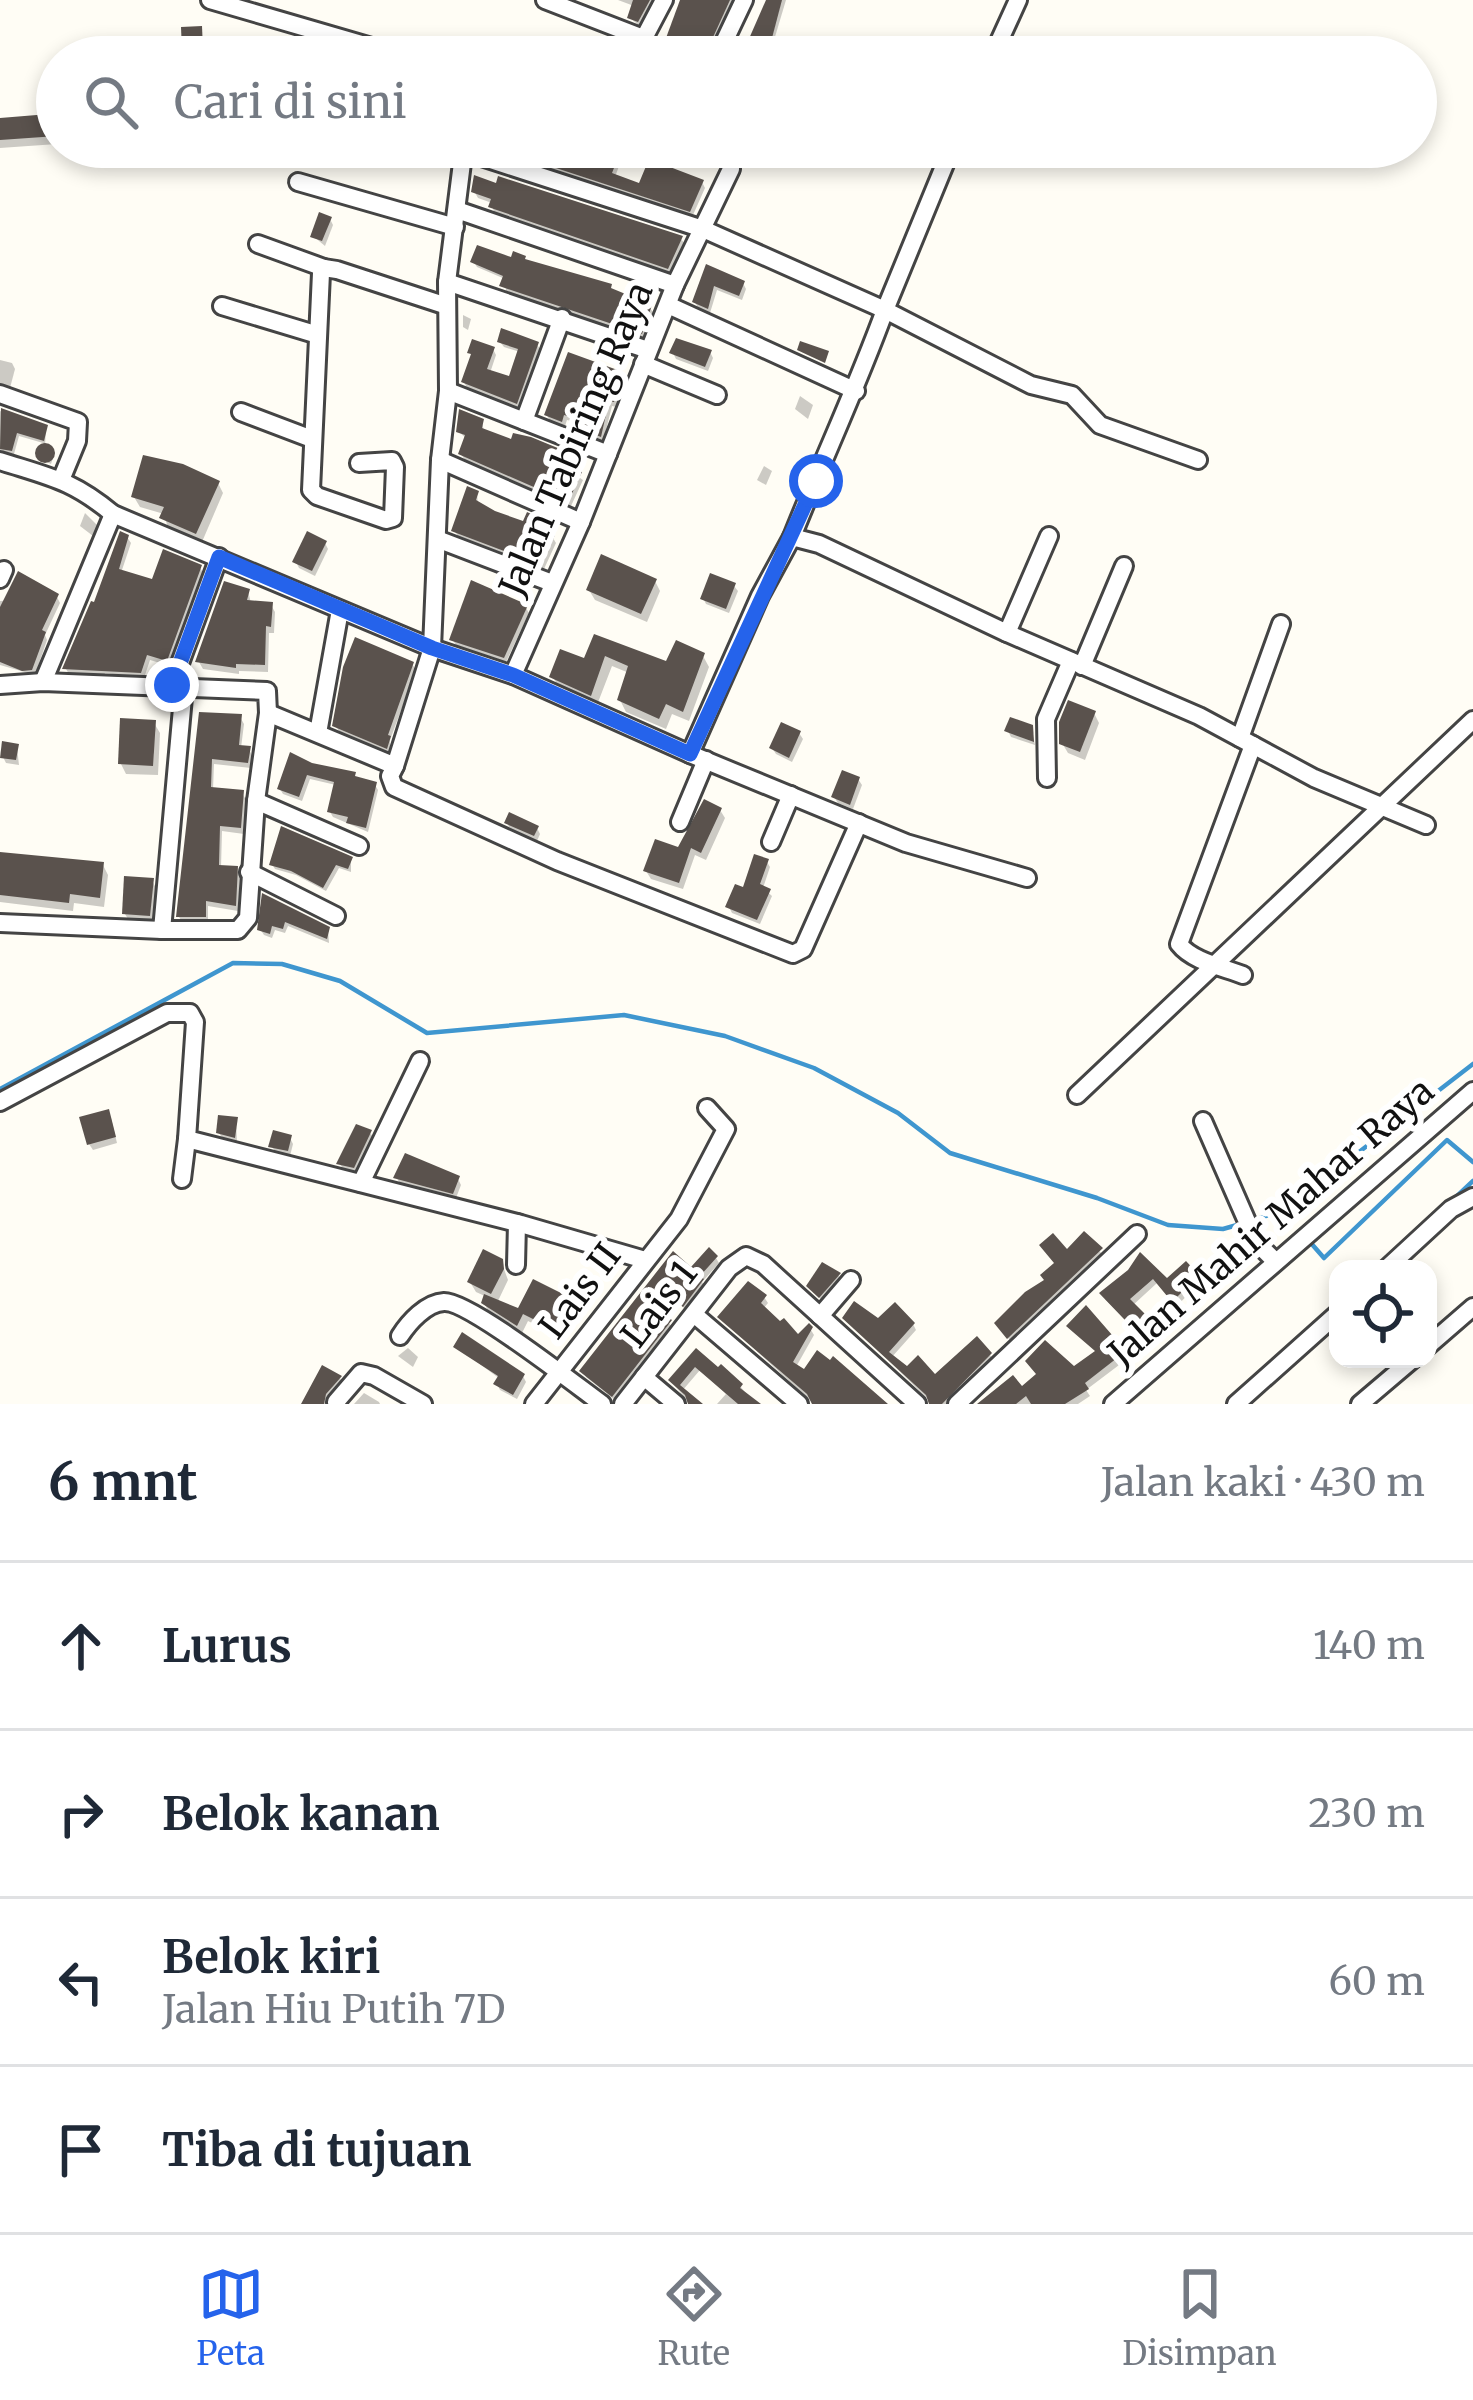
<!DOCTYPE html>
<html lang="id">
<head>
<meta charset="utf-8">
<style>
	:root { --surface:#fff; --page:#f6f6f7; --text:#1f2937; --muted:#747a83; --line:#e0e1e3; --accent:#2563eb }
	body { margin:0; font-family:Merriweather,serif; background:var(--page); color:var(--text) }
	.controls { position:absolute; right:36px; bottom:36px; display:grid; overflow:hidden; border-radius:24px; box-shadow:0 6px 18px #0003 }
	.controls button { width:108px; height:108px; display:grid; place-items:center; padding:0; border:0; border-bottom:3px solid var(--line); background:var(--surface); color:var(--text); font:60px sans-serif }
	.stop { position:absolute; width:36px; height:36px; margin:-27px; border:9px solid #2563eb; border-radius:50%; background:#fff }
	.stop.end { background:#2563eb; border-color:#fff; box-shadow:0 3px 12px #0008 }
	.list { margin:0; padding:0; list-style:none }
	h2 { display:flex; justify-content:space-between; align-items:center; height:156px; margin:0; padding:0 48px; font-size:51px }
	h2 small { font-size:39px; font-weight:400; color:var(--muted) }
	.list li { display:grid; grid-template-columns:78px 1fr auto; gap:36px; align-items:center; box-sizing:border-box; height:168px; padding:0 48px; border-top:3px solid var(--line) }
	.list b { display:block; font-size:45px; white-space:nowrap }
	.list p { margin:0; font-size:39px; white-space:nowrap; color:var(--muted) }
	.list em { font-size:39px; font-style:normal; color:var(--muted) }
	.icon { flex:none; width:66px; height:66px; fill:none; stroke:currentColor; stroke-width:2; stroke-linecap:round; stroke-linejoin:round }
	.map { position:relative; flex:none; width:1473px; height:1404px; overflow:hidden }
	.search { position:absolute; background:var(--surface); box-shadow:0 6px 18px #0003; left:36px; right:36px; top:36px; height:132px; display:flex; align-items:center; gap:30px; box-sizing:border-box; padding:0 42px; border-radius:66px; color:var(--muted); font-size:45px }
	.sheet { height:828px; background:var(--surface) }
	nav { display:flex; justify-content:space-around; align-items:center; box-sizing:border-box; height:168px; border-top:3px solid var(--line); background:var(--surface); font-size:33px; color:var(--muted) }
	nav a { display:grid; justify-items:center; gap:6px }
	nav .on { color:var(--accent) }
	.map>svg:first-child { display:block }
	.shadow { fill:#0003 }
	.lines { fill:none; stroke-linecap:round; stroke-linejoin:round }
	.stream { stroke:#3f96cf; stroke-width:4.5 }
	.building { fill:#5a524d }
	.minor-casing { stroke:#444; stroke-width:22 }
	.minor { stroke:#fff; stroke-width:16 }
	.route { stroke:#2563eb; stroke-width:15 }
	.labels { text-anchor:middle; dominant-baseline:central; stroke-width:12; stroke-linejoin:round; paint-order:stroke }
	.street-label { font-size:36px; fill:#111; stroke:#fff }
</style>
</head>
<body>
<div class="map">
<svg width="1473" height="1404" viewBox="0 0 1473 1404">
	<rect width="100%" height="100%" fill="#fffdf5"/>
	<g class="shadow">
		<polygon points="618,0 655,0 641,27 630,18 634,6"/>
		<polygon points="685,0 735,0 708,57 661,57"/>
		<polygon points="768,0 786,0 769,57 744,57"/>
		<polygon points="200,29 205,56 188,56 185,51"/>
		<polygon points="57,75 57,144 0,148 0,121 52,117"/>
		<polygon points="496,147 610,147 622,158 615,177 641,187 702,182 705,188 693,215 499,152"/>
		<polygon points="474,191 681,239 685,244 671,274 494,213 492,203 478,198"/>
		<polygon points="330,219 333,225 325,246 313,236"/>
		<polygon points="474,262 527,263 649,307 653,312 644,338 506,291 505,279 477,267"/>
		<polygon points="707,268 743,283 746,289 742,300 717,290 710,313 698,308 695,302"/>
		<polygon points="463,315 471,319 468,330 463,327"/>
		<polygon points="500,342 537,345 541,350 519,408 467,388 464,382 493,349 496,355 490,373 511,380 520,352 504,347"/>
		<polygon points="710,352 713,358 708,371 676,359 673,353"/>
		<polygon points="0,360 12,363 15,369 10,388 0,387"/>
		<polygon points="621,374 625,380 616,407 612,406 603,442 589,436 587,425 567,420 565,426 550,421 547,415"/>
		<polygon points="800,396 813,405 808,419 795,409"/>
		<polygon points="0,411 46,427 45,447 55,452 51,464 37,458 43,443 19,436 14,454 0,453"/>
		<polygon points="482,421 484,432 563,453 567,459 564,467 583,480 571,506 465,460 461,454 467,439 459,432"/>
		<polygon points="764,466 772,471 766,485 757,480"/>
		<polygon points="218,483 223,493 202,542 168,528 164,514 140,507 134,497"/>
		<polygon points="477,493 478,505 525,525 536,519 537,531 553,538 556,543 544,569 458,536 454,530"/>
		<polygon points="85,513 97,525 93,536 80,526"/>
		<polygon points="127,537 131,543 121,573 154,583 200,568 204,574 170,666 150,660 144,678 105,673 104,676 69,674 66,669"/>
		<polygon points="325,543 328,549 315,576 299,568 296,562"/>
		<polygon points="655,581 660,591 647,622 595,600 589,590"/>
		<polygon points="734,586 738,591 729,613 706,604 703,598"/>
		<polygon points="248,591 251,603 271,605 275,612 274,633 269,633 268,672 239,671 239,674 203,669 199,662"/>
		<polygon points="57,597 60,603 45,635 47,640 35,675 0,665 0,601"/>
		<polygon points="526,608 529,613 506,662 456,645 452,639"/>
		<polygon points="596,638 667,665 703,656 709,667 689,721 672,714 666,729 626,712 620,700 629,673 612,666 597,705 559,688 553,677 585,662"/>
		<polygon points="412,664 416,670 390,740 390,753 339,731 335,725"/>
		<polygon points="1094,713 1099,723 1085,760 1068,753 1062,743"/>
		<polygon points="202,715 240,717 244,724 241,748 249,749 252,756 251,768 214,764 213,790 242,793 246,800 244,834 222,831 221,868 236,869 240,876 238,911 208,906 208,923 183,923 179,917"/>
		<polygon points="154,723 160,733 158,775 126,774 121,764"/>
		<polygon points="1031,727 1035,745 1011,737 1008,731"/>
		<polygon points="799,733 803,739 792,762 776,754 772,748"/>
		<polygon points="17,747 19,765 6,763 3,757"/>
		<polygon points="292,757 375,785 378,790 368,832 333,817 330,812 336,785 310,779 302,801 283,794 280,789"/>
		<polygon points="858,779 862,785 853,809 838,803 834,797"/>
		<polygon points="720,810 725,818 706,860 695,855 683,889 651,879 646,871 679,851"/>
		<polygon points="507,823 537,828 540,834 537,841 510,829"/>
		<polygon points="0,855 103,865 108,875 104,907 74,903 73,911 0,902"/>
		<polygon points="351,860 351,872 339,868 326,891 296,875 275,869 272,864"/>
		<polygon points="767,862 770,867 763,888 772,896 760,924 732,913 729,907"/>
		<polygon points="152,881 158,891 155,925 131,924 125,914"/>
		<polygon points="265,898 328,930 329,943 288,926 285,933 275,930 272,938 264,935 260,929"/>
		<polygon points="111,1118 117,1143 93,1150 89,1144"/>
		<polygon points="236,1120 237,1142 223,1139 219,1133"/>
		<polygon points="370,1133 374,1138 357,1173 343,1169 340,1164"/>
		<polygon points="290,1138 293,1144 290,1156 275,1152 272,1146"/>
		<polygon points="397,1178 458,1179 461,1185 456,1198 400,1184"/>
		<polygon points="1084,1235 1104,1256 1012,1343 1001,1329"/>
		<polygon points="716,1258 719,1263 702,1282 705,1287 687,1310 676,1302 663,1317 673,1328 616,1401 586,1377 583,1371 691,1271"/>
		<polygon points="501,1261 508,1280 497,1303 520,1312 567,1300 572,1308 558,1336 528,1321 522,1333 489,1312 484,1303 487,1297 476,1292 470,1282"/>
		<polygon points="1130,1272 1167,1282 1196,1277 1199,1283 1177,1306 1157,1283 1132,1306 1160,1336 1151,1345 1105,1299"/>
		<polygon points="838,1275 842,1280 823,1301 813,1292"/>
		<polygon points="764,1297 768,1303 763,1309 798,1339 809,1327 814,1335 796,1367 882,1404 814,1404 721,1318"/>
		<polygon points="1086,1310 1127,1359 1086,1390 1090,1396 1078,1404 980,1404 1074,1370 1097,1353"/>
		<polygon points="845,1318 913,1324 916,1330 891,1358 907,1369 935,1378 990,1355 993,1360 950,1404 933,1404"/>
		<polygon points="457,1347 523,1376 526,1382 517,1399 500,1390 497,1384 500,1379"/>
		<polygon points="408,1348 418,1357 413,1367 398,1356"/>
		<polygon points="696,1352 740,1386 755,1404 717,1404 726,1394 700,1370 682,1391 699,1404 690,1404 671,1381"/>
		<polygon points="340,1378 345,1388 332,1404 305,1404"/>
		<polygon points="364,1393 379,1402 380,1404 354,1404"/>
	</g>
	<g class="lines">
		<g class="stream">
			<polyline points="0,1089 233,963 282,964 340,981 427,1033 624,1015 725,1036 814,1068 898,1113 950,1153 1097,1198 1168,1225 1223,1229 1244,1223"/>
			<polyline points="1456,1197 1473,1181"/>
			<polyline points="1254,1220 1284,1210 1473,1064"/>
			<polyline points="1310,1242 1324,1258 1447,1140 1473,1162"/>
		</g>
	</g>
	<g class="building">
		<polygon points="633,0 650,0 638,22 627,18"/>
		<polygon points="680,0 730,0 704,57 659,57"/>
		<polygon points="766,0 782,0 767,57 741,57"/>
		<polygon points="202,26 203,50 182,51 181,27"/>
		<polygon points="470,42 509,54 509,57 466,57"/>
		<polygon points="568,43 602,56 602,57 563,57"/>
		<polygon points="57,72 57,136 0,140 0,118 49,114 44,74"/>
		<polygon points="492,147 614,147 621,150 612,173 639,183 649,159 704,180 690,212"/>
		<polygon points="474,175 496,183 498,176 683,236 668,269 488,207 491,199 471,192"/>
		<polygon points="319,212 332,217 322,241 310,237"/>
		<polygon points="477,245 511,257 513,251 526,256 525,259 612,284 611,288 652,305 642,334 499,286 503,276 470,262"/>
		<polygon points="706,264 745,281 739,296 714,286 708,309 692,302"/>
		<polygon points="501,328 539,342 517,404 461,382 471,354 467,353 472,339 495,347 487,369 509,376 518,349 497,342"/>
		<polygon points="676,338 712,350 705,367 669,353"/>
		<polygon points="800,341 829,351 825,363 797,350"/>
		<polygon points="568,352 623,372 614,402 609,401 601,437 583,430 585,421 564,415 562,422 544,415"/>
		<polygon points="1,408 48,425 44,441 17,433 12,451 0,449"/>
		<polygon points="459,409 484,419 482,428 511,439 513,433 531,437 565,451 562,463 582,472 568,502 458,454 465,435 456,432"/>
		<circle cx="45" cy="453" r="10"/>
		<polygon points="143,455 183,464 220,481 196,534 159,518 164,507 131,497"/>
		<polygon points="467,486 479,491 476,500 495,511 523,521 527,512 538,517 535,526 555,535 541,565 451,531"/>
		<polygon points="120,531 129,535 119,569 152,579 163,549 202,565 167,661 147,655 141,673 62,669 91,601 94,602"/>
		<polygon points="307,531 327,541 312,571 292,562"/>
		<polygon points="601,554 657,579 641,614 586,590"/>
		<polygon points="18,571 59,594 42,630 46,632 32,670 22,671 0,662 0,607"/>
		<polygon points="710,573 736,583 726,609 700,599"/>
		<polygon points="471,580 528,605 504,658 449,640"/>
		<polygon points="224,581 250,589 247,600 273,602 271,627 266,626 265,665 236,664 236,668 195,662"/>
		<polygon points="594,634 666,661 676,640 705,653 683,712 666,704 659,719 617,700 628,666 605,656 591,696 549,677 560,649 584,658"/>
		<polygon points="355,637 414,662 388,735 391,736 387,749 332,726 343,667"/>
		<polygon points="1068,700 1096,711 1080,752 1059,744 1059,722"/>
		<polygon points="199,712 242,714 239,745 251,746 248,763 212,759 211,787 244,790 241,828 220,826 219,865 238,866 236,906 206,901 206,917 176,917"/>
		<polygon points="1010,717 1033,725 1034,742 1004,731"/>
		<polygon points="120,718 156,720 153,766 118,764"/>
		<polygon points="781,722 801,731 789,758 769,748"/>
		<polygon points="2,741 19,744 16,760 0,758"/>
		<polygon points="290,752 312,763 356,772 355,776 377,782 366,828 346,823 348,817 327,812 334,782 307,775 299,797 277,789"/>
		<polygon points="842,770 860,777 850,805 831,797"/>
		<polygon points="704,799 722,808 701,853 691,848 679,883 643,871 655,839 678,847"/>
		<polygon points="509,812 539,826 534,836 504,823"/>
		<polygon points="281,826 353,857 348,869 336,865 323,888 291,871 269,865"/>
		<polygon points="0,852 104,862 100,898 70,894 69,903 0,895"/>
		<polygon points="754,854 769,859 760,884 771,889 757,920 725,907 735,884 743,887"/>
		<polygon points="124,876 154,878 150,916 122,914"/>
		<polygon points="262,893 330,927 327,939 285,922 283,929 272,926 270,934 257,930"/>
		<polygon points="109,1109 116,1137 87,1145 79,1117"/>
		<polygon points="218,1115 238,1117 235,1138 216,1133"/>
		<polygon points="356,1124 372,1130 354,1168 336,1164"/>
		<polygon points="273,1130 292,1135 288,1151 268,1147"/>
		<polygon points="405,1153 460,1176 453,1194 393,1178"/>
		<polygon points="1084,1231 1103,1248 1007,1339 994,1323 1025,1292 1044,1280 1040,1275 1054,1263 1039,1245 1053,1233 1067,1249"/>
		<polygon points="709,1247 718,1256 700,1276 704,1279 683,1307 672,1298 661,1311 672,1320 612,1397 579,1371 673,1251 691,1267"/>
		<polygon points="483,1249 503,1259 504,1269 491,1294 467,1282"/>
		<polygon points="1140,1252 1167,1278 1186,1261 1199,1275 1172,1302 1153,1279 1130,1299 1160,1329 1146,1342 1099,1293 1128,1270"/>
		<polygon points="822,1262 841,1273 819,1298 806,1286"/>
		<polygon points="533,1279 569,1297 553,1329 523,1314 517,1326 481,1303 484,1294 518,1308"/>
		<polygon points="748,1281 767,1295 761,1303 780,1321 784,1318 798,1334 809,1323 813,1327 793,1362 804,1369 817,1350 830,1360 833,1356 888,1404 812,1404 807,1394 717,1317"/>
		<polygon points="854,1301 878,1318 895,1302 915,1323 889,1352 907,1366 918,1355 935,1374 977,1336 992,1353 942,1404 929,1404 926,1395 842,1318"/>
		<polygon points="1086,1305 1126,1351 1085,1383 1089,1389 1065,1404 1031,1404 1026,1396 1016,1404 977,1404 1013,1375 1022,1386 1036,1374 1025,1361 1045,1340 1074,1366 1095,1351 1066,1326"/>
		<polygon points="462,1332 525,1374 513,1395 493,1384 498,1376 453,1347"/>
		<polygon points="696,1348 718,1367 721,1364 743,1384 740,1388 761,1404 738,1404 695,1367 680,1385 703,1404 688,1404 685,1395 668,1380"/>
		<polygon points="322,1365 342,1376 326,1394 324,1404 301,1404"/>
	</g>
	<g class="lines">
		<defs>
			<g id="minor">
				<polyline points="210,0 406,57"/>
				<polyline points="545,0 643,38"/>
				<polyline points="634,57 664,0"/>
				<polyline points="717,57 744,0"/>
				<polyline points="992,57 1018,0"/>
				<polyline points="463,151 703,229 885,310 952,147"/>
				<polyline points="298,182 455,227"/>
				<polyline points="457,210 675,285"/>
				<polyline points="258,244 324,268"/>
				<polyline points="447,282 648,350"/>
				<polyline points="668,305 856,391"/>
				<polyline points="222,306 318,335"/>
				<polyline points="643,364 717,395"/>
				<polyline points="448,391 608,454"/>
				<polyline points="0,394 78,422 77,441 61,480"/>
				<polyline points="241,412 312,439"/>
				<polyline points="524,421 562,318"/>
				<polyline points="440,460 581,522"/>
				<path d="M 0,461 C 50,477 72,480 113,514 L 432,648 L 513,675 L 690,754 L 906,843 L 1027,878"/>
				<polyline points="359,463 392,461 395,467 393,518 386,520 317,496 311,490 321,273 324,268 337,270 447,306"/>
				<path d="M 792,537 C 822,461 857,387 885,310 L 1031,385 L 1072,395 L 1100,425 L 1198,460"/>
				<polyline points="437,539 552,583"/>
				<polyline points="0,579 4,570"/>
				<polyline points="1007,633 1049,536"/>
				<polyline points="1082,666 1124,566"/>
				<polyline points="513,675 581,522 675,285 731,169 730,160 696,147"/>
				<polyline points="43,682 113,514"/>
				<polyline points="0,685 43,682 267,691 268,713 256,801 248,918 238,930 162,930"/>
				<polyline points="172,685 219,557"/>
				<polyline points="268,713 395,766 432,648 440,460 448,391 447,282 464,147"/>
				<polyline points="318,733 340,610"/>
				<polyline points="1240,738 1281,624"/>
				<polyline points="690,754 760,596 792,537 819,544 1007,633 1199,716 1314,778 1426,825"/>
				<polyline points="395,766 390,776 394,787 557,861 793,954 803,949 859,823"/>
				<polyline points="1047,778 1046,719 1071,661"/>
				<polyline points="256,801 359,846"/>
				<polyline points="680,822 706,760"/>
				<polyline points="771,842 791,795"/>
				<polyline points="249,872 336,916"/>
				<polyline points="0,923 162,930 184,686"/>
				<path d="M 1243,975 C 1222,967 1192,961 1179,944 L 1253,745"/>
				<polyline points="1077,1095 1473,720"/>
				<polyline points="0,1102 167,1013 190,1013 195,1022 187,1139 521,1224 645,1260"/>
				<polyline points="1203,1121 1256,1242 1274,1260"/>
				<polyline points="182,1179 187,1139"/>
				<polyline points="361,1183 420,1061"/>
				<polyline points="516,1265 517,1223"/>
				<polyline points="1386,1269 1451,1209 1473,1197"/>
				<polyline points="695,1315 799,1404"/>
				<polyline points="820,1316 851,1280"/>
				<path d="M 400,1336 C 409,1322 426,1303 444,1302 C 469,1301 576,1385 602,1404"/>
				<polyline points="1428,1346 1473,1307"/>
				<polyline points="644,1377 676,1404"/>
				<polyline points="336,1402 361,1373 374,1376 423,1404"/>
				<polyline points="534,1404 679,1219 726,1129 707,1108"/>
				<polyline points="623,1404 729,1268 746,1256 763,1264 917,1404"/>
				<polyline points="957,1404 1137,1234"/>
				<polyline points="1113,1404 1473,1091"/>
				<polyline points="1236,1404 1338,1313"/>
				<polyline points="1360,1404 1413,1359"/>
			</g>
		</defs>
		<use href="#minor" class="minor-casing"/>
		<use href="#minor" class="minor"/>
	</g>
	<g class="lines">
		<polyline class="route" points="172,685 219,557 432,648 513,675 690,754 816,481"/>
	</g>
	<g class="labels">
		<g class="street-label">
			<text transform="translate(576 439) rotate(-67)">Jalan Tabiring Raya</text>
			<text transform="translate(1271 1222) rotate(-41)">Jalan Mahir Mahar Raya</text>
			<text transform="translate(580 1291) rotate(-53)">Lais II</text>
			<text transform="translate(659 1304) rotate(-52)">Lais 1</text>
		</g>
	</g>
</svg>
<div class="controls">
<button><svg class="icon" aria-label="locate" viewBox="0 0 24 24"><circle cx="12" cy="12" r="6"/><path d="M12 2v4M12 18v4M2 12h4M18 12h4"/></svg></button>
</div>
<div class="stop" style="left:816px;top:481px"></div>
<div class="stop end" style="left:172px;top:685px"></div>
<div class="search"><svg class="icon" aria-label="search" viewBox="0 0 24 24"><circle cx="10" cy="10" r="6"/><path d="M15 15l6 6"/></svg>Cari di sini</div>
</div>
<section class="sheet">
<h2>6 mnt<small>Jalan kaki · 430 m</small></h2>
<ul class="list">
<li><svg class="icon" aria-label="ahead" viewBox="0 0 24 24"><path d="M12 20V5M6 11l6-6 6 6"/></svg><div><b>Lurus</b></div><em>140 m</em></li>
<li><svg class="icon" aria-label="right" viewBox="0 0 24 24"><path d="M7 20v-9h11M14 6l5 5-5 5"/></svg><div><b>Belok kanan</b></div><em>230 m</em></li>
<li><svg class="icon" aria-label="left" viewBox="0 0 24 24"><path d="M17 20v-9H6M10 6l-5 5 5 5"/></svg><div><b>Belok kiri</b><p>Jalan Hiu Putih 7D</p></div><em>60 m</em></li>
<li><svg class="icon" aria-label="arrive" viewBox="0 0 24 24"><path d="M6 21V4h12l-3 4 3 4H6"/></svg><div><b>Tiba di tujuan</b></div></li>
</ul>
</section>
<nav>
<a class="on"><svg class="icon" aria-label="map" viewBox="0 0 24 24"><path d="M3 6l6-2 6 2 6-2v14l-6 2-6-2-6 2zM9 4v14M15 6v14"/></svg>Peta</a>
<a><svg class="icon" aria-label="directions" viewBox="0 0 24 24"><path d="M12 3l9 9-9 9-9-9zM9 14v-3h6M13 9l2 2-2 2"/></svg>Rute</a>
<a><svg class="icon" aria-label="saved" viewBox="0 0 24 24"><path d="M7 4h10v16l-5-4-5 4z"/></svg>Disimpan</a>
</nav>
</body>
</html>
